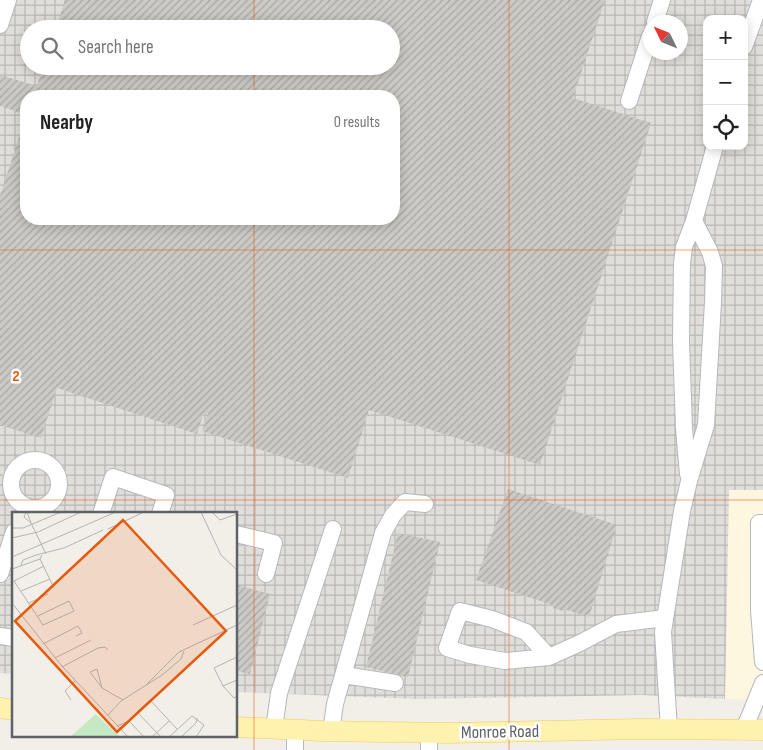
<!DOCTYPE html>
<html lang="en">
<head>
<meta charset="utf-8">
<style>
	:root { --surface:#fff; --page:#f2f2f2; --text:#222; --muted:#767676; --line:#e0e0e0 }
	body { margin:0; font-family:"Sofia Sans Condensed",sans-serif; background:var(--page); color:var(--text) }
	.controls { position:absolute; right:15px; top:15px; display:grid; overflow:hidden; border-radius:10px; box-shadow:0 2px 12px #0003 }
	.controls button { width:45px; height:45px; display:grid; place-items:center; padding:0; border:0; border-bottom:1px solid var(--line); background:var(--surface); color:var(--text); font:25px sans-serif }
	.compass { position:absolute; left:643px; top:15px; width:45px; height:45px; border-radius:50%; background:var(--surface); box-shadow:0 2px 12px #0003; rotate:313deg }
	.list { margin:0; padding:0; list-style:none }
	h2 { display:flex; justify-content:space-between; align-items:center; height:65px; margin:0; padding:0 20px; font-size:21px }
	h2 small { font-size:16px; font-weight:400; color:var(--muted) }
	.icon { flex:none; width:28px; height:28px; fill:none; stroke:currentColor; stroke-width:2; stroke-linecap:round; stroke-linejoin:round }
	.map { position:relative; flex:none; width:763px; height:750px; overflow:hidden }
	.search { position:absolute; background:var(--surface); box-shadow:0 2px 12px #0003; left:20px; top:20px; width:380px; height:55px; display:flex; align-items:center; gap:12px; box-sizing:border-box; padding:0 18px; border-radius:28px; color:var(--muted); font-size:19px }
	.panel { position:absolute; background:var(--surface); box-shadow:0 2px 12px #0003; left:20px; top:90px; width:380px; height:135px; border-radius:20px }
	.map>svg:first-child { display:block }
	.commercial { fill:#fef7e0 }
	.industrial { fill:url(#industrial-grid); fill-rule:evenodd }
	.building { fill:url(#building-hatch) }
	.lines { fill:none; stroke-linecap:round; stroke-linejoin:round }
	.minor-casing { stroke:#b5b8bc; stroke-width:18 }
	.major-casing { stroke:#f2c960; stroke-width:21 }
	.minor { stroke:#fff; stroke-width:16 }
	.major { stroke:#fff2af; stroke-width:20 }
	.grid { fill:none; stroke:#e8590c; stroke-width:1; stroke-opacity:0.55 }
	.labels { text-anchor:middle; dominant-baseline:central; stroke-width:5; stroke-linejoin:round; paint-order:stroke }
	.street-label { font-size:18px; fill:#5f6368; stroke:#fff }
	.inset-road { fill:none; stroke:#b3b3b1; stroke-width:1 }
	.view { fill:#e8590c; fill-opacity:0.15; stroke:#e8590c; stroke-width:2.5 }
	.inset-edge { fill:none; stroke:#5f6368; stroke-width:2.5 }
	.grid-label { font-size:16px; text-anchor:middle; font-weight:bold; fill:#e8590c; stroke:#fff; stroke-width:5; stroke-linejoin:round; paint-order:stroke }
</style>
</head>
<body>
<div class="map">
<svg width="763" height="750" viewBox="0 0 763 750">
	<defs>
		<pattern id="industrial-grid" width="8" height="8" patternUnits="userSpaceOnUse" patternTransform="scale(1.25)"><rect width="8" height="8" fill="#e0deda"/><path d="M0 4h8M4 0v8" fill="none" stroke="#b9b8b5"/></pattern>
		<pattern id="building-hatch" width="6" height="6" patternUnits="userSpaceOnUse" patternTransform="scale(1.25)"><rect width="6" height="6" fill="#cccac5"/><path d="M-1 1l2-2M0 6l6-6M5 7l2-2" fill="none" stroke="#a9a8a4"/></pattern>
	</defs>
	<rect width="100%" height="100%" fill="#f1efe8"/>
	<polygon class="commercial" points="729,490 763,490 763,698 725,699"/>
	<path class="industrial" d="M 0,0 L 763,0 L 763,490 L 729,490 L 725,699 L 642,695 L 418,699 L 236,692 L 236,514 L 14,514 L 14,674 L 0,673 ZM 707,19 L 744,19 L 744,146 L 707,146 ZM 650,22 L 680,22 L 680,52 L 650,52 ZM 29,29 L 391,29 L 391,66 L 29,66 ZM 26,96 L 394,96 L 394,219 L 26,219 Z"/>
	<g class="building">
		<polygon points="65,0 605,0 573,98 651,123 540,465 369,410 348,478 202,431 208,414 204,412 197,434 57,388 41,438 0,425 0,196 26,116 26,219 394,219 394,96 26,96 26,115 0,106 0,75 37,86 43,66 391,66 391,29 56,29"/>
		<polygon points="508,489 617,525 589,617 564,609 563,611 553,608 553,605 476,580"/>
		<polygon points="398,533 440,542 408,677 366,667"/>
		<polygon points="237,585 270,594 250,674 236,671"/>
	</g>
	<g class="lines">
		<defs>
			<g id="minor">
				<polyline points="655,22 662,0"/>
				<polyline points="0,25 8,0"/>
				<polyline points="744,47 761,0"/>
				<polyline points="629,101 650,36"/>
				<circle cx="35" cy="484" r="24"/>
				<polyline points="688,474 684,428 681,341 682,263 684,247 694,221 715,146"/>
				<polyline points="101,514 113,477 166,495 160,514"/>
				<polyline points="236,534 274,543 266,574"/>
				<polyline points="0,574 14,532"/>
				<polyline points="759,610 759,523 763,523"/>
				<polyline points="763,610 759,610 763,662"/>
				<polyline points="0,636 14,638"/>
				<polyline points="549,657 526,632 492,619 460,611 447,648 470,655 505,661 549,657 580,643 616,624 665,618"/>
				<polyline points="344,675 395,683"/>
				<polyline points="274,729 279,693 333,529"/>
				<polyline points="295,730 295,750"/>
				<polyline points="669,730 663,632 682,511 689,481 706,425 713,302 714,266 710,252 694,221"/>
				<polyline points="742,730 748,720 763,683"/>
				<polyline points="331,731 335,704 383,533 393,515 405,502 425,504"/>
				<polyline points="429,750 429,733"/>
			</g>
			<g id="major">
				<polyline points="0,708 14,710"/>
				<polyline points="236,727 322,731 449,733 640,729 763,730"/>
			</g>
		</defs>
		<use href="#minor" class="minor-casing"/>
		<use href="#major" class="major-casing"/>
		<use href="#minor" class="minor"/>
		<use href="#major" class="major"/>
	</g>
	<path class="grid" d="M 254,0 L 254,29M 509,0 L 509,750M 254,66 L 254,96M 254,219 L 254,750M 0,250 L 763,250M 0,500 L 763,500"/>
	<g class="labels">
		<g class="street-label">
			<text transform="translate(500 732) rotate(-1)">Monroe Road</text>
		</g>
	</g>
	<g transform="translate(12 512)">
		<rect width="225" height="225" fill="#f1efe8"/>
		<path d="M 84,202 L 108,225 L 58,225 Z" fill="#c5e8c5"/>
		<path class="inset-road" d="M 14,0 L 12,5 L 19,11 L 15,0M 189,0 L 209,43 L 225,58M 200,0 L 208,8 L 225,2M 19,11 L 34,42M 0,16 L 11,16 L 49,0M 96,17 L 132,0M 0,26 L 26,20 L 69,0M 0,45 L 104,0M 28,47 L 42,76M 9,53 L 11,48 L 24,43 L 52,36 L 91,18M 0,57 L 28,47 L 30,43M 9,79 L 38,67M 0,91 L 49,153 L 116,225M 17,91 L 36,82M 26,104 L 57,89 L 62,99 L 31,113 L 2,69 L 32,54M 181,113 L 225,93M 31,132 L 66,114 L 70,121 L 64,124M 225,145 L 202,156 L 211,174 L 222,186 L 225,184M 43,146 L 79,128M 50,155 L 86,136 L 93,135 L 96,138M 134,173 L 167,140 L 225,113M 211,174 L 225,168M 90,176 L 85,157 L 78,160 L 90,176 L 111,188M 59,188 L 53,179 L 63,169M 125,200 L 138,188 L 165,217M 96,203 L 109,189 L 150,163 L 169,147 L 172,139M 117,209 L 132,225M 105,214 L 115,210 L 125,200 L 149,225M 140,225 L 157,209M 157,225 L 180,204 L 192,213 L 184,225M 169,225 L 184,211 L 185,206"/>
		<path class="view" d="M 111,8 L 214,119 L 105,220 L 3,109 Z"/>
		<rect width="225" height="225" class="inset-edge"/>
	</g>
	<g class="grid-label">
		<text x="16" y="381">2</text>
	</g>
</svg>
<div class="controls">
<button>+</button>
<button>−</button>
<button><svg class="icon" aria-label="locate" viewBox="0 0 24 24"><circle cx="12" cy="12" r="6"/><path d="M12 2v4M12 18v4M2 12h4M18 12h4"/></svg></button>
</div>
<svg class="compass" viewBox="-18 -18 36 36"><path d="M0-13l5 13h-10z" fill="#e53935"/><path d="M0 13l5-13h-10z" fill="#767676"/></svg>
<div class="search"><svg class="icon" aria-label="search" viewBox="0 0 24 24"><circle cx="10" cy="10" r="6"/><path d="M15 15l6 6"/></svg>Search here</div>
<section class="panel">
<h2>Nearby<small>0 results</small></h2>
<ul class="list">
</ul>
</section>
</div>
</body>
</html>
